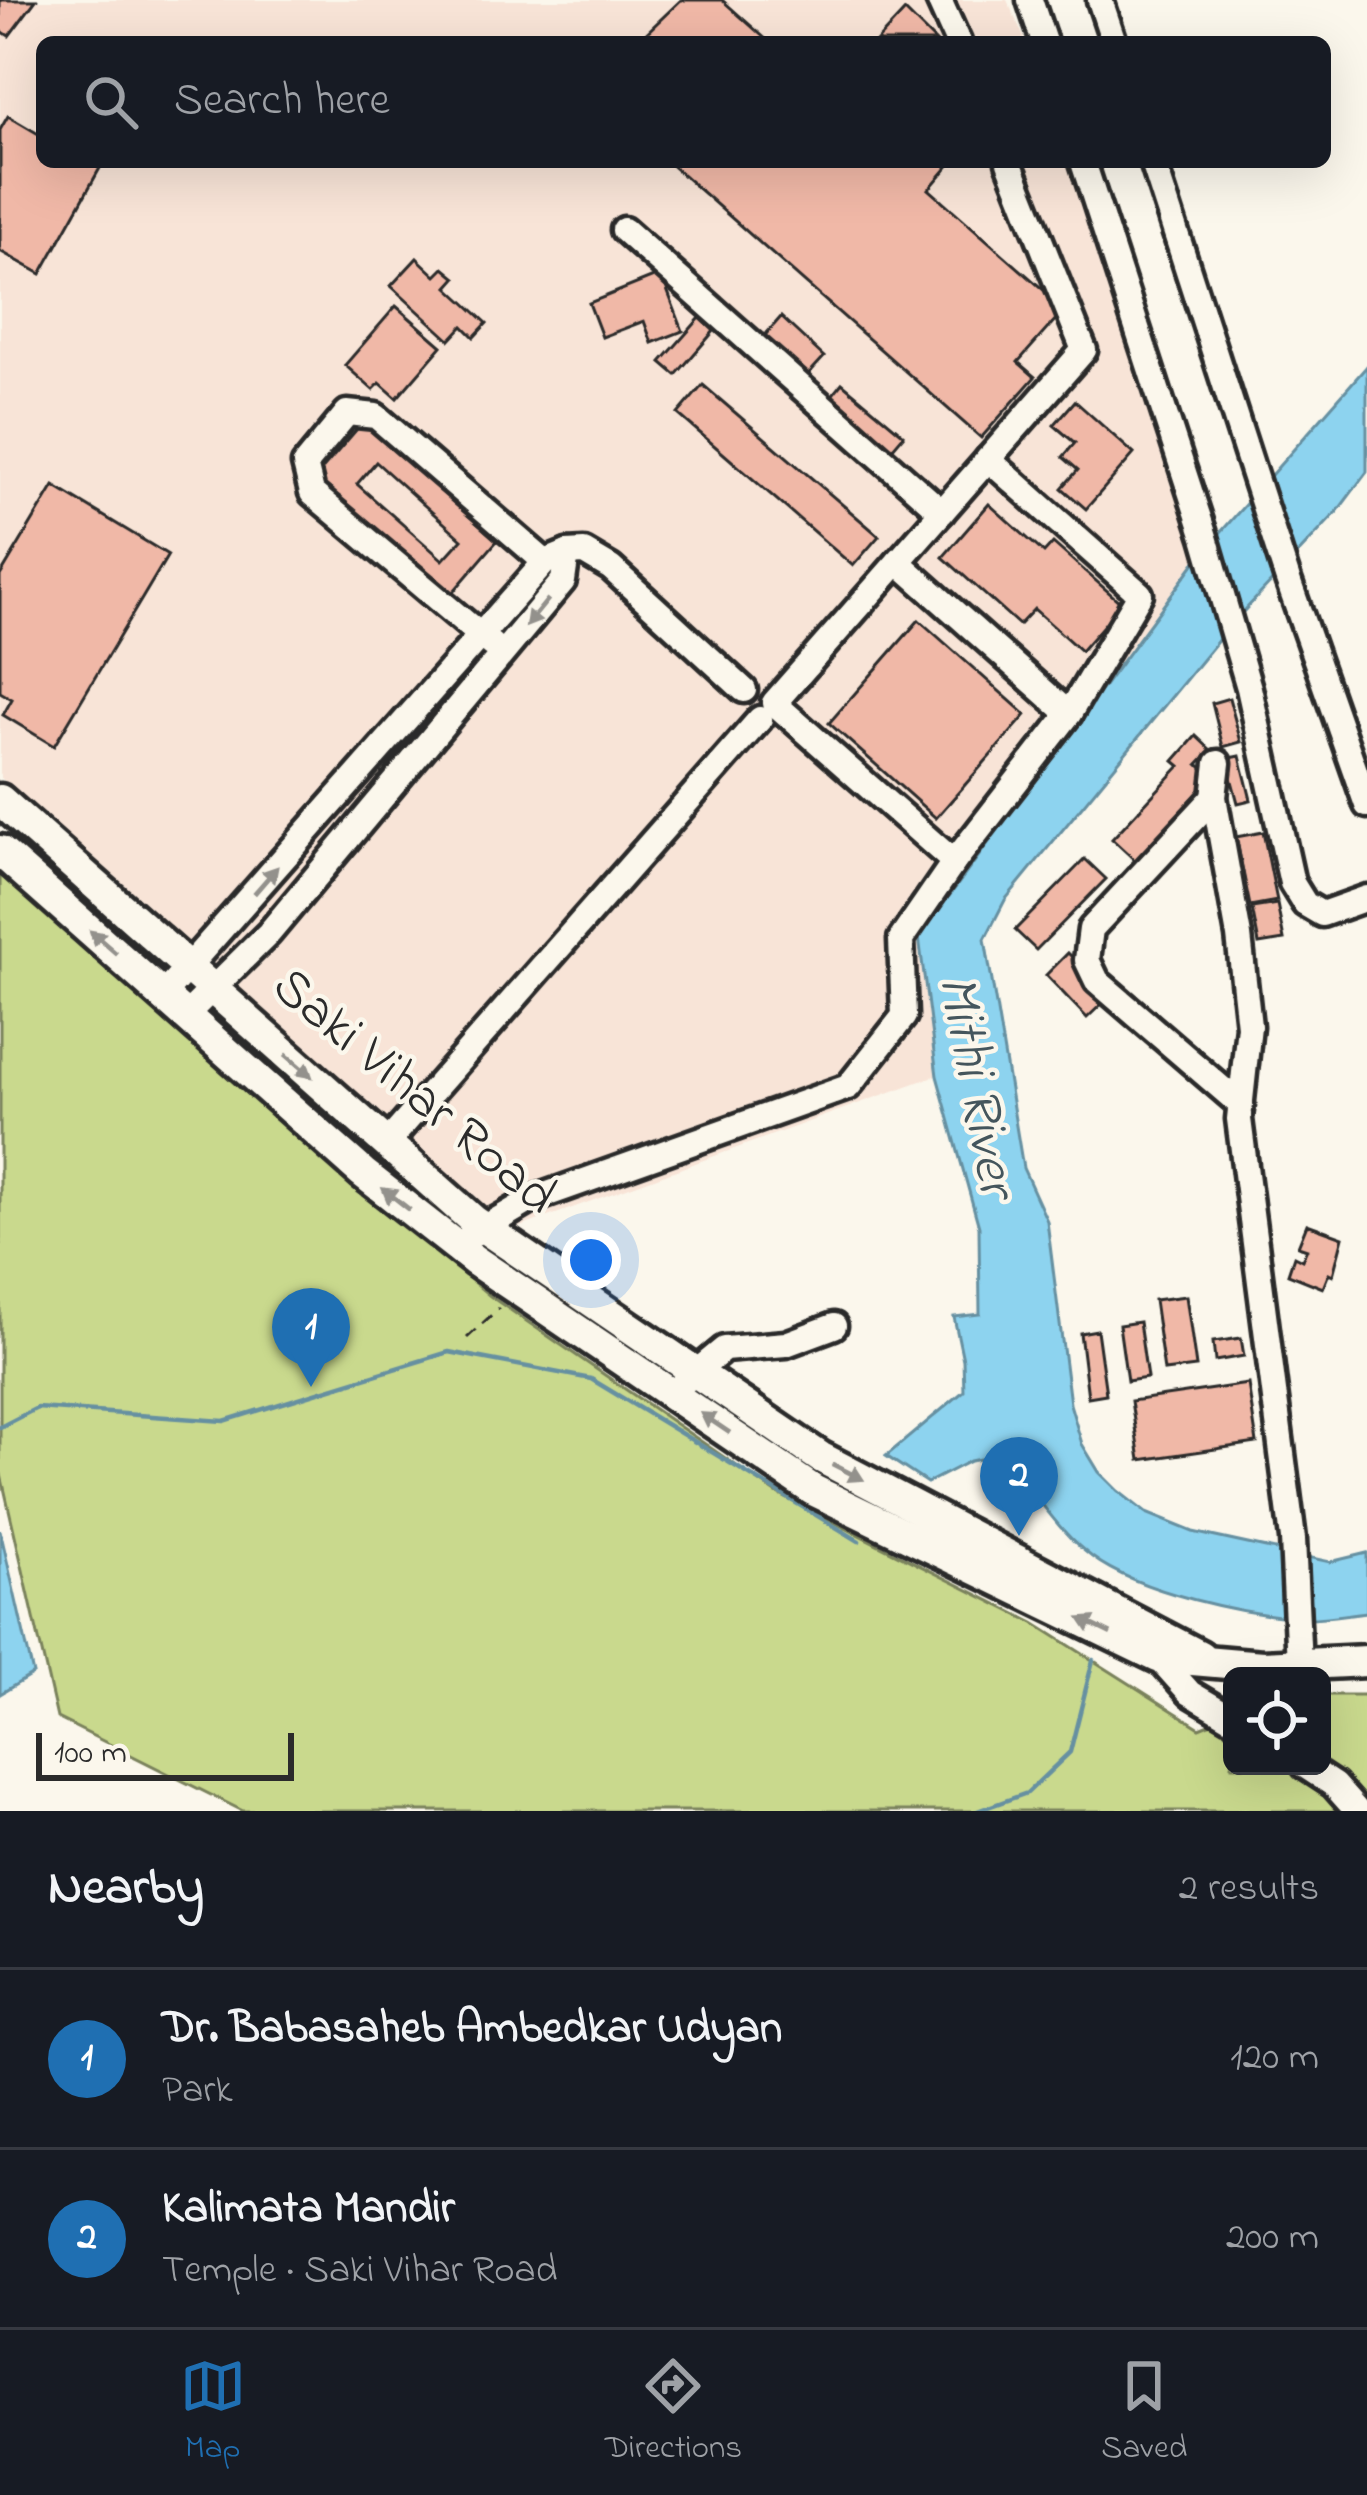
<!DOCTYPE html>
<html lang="en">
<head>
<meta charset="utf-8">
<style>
	:root { --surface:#171b24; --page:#20242c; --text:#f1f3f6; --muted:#9ea1a6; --line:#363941; --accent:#1f6fb2 }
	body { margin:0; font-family:"Indie Flower",sans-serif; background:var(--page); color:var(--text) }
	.controls { position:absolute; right:36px; bottom:36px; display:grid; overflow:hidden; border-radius:18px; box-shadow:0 12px 48px #0002 }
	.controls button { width:108px; height:108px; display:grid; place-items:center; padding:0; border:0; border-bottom:3px solid var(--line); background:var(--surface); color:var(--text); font:60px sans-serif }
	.scale { position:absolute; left:36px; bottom:30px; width:258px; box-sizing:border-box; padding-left:12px; border:6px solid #2b2b2b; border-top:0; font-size:33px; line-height:42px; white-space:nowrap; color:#2b2b2b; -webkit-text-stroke:9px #fbf7ec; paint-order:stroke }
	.you { position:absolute; left:591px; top:1260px; width:42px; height:42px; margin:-30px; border:9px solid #fff; border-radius:50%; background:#1a73e8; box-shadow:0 0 0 18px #1a73e833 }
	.badge { display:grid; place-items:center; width:78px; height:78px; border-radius:50%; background:var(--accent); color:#fff; font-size:39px; font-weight:700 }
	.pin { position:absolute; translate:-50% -99px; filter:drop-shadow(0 3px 6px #0008) }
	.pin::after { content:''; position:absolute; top:63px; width:42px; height:36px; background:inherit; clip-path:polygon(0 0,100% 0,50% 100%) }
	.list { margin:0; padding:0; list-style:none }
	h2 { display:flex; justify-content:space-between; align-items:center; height:156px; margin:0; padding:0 48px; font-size:51px }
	h2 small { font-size:39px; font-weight:400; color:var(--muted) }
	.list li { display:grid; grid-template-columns:78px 1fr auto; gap:36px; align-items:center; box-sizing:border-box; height:180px; padding:0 48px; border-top:3px solid var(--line) }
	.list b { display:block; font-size:45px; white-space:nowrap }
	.list p { margin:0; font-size:39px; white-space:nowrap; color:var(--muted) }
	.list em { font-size:39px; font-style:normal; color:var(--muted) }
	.icon { flex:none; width:66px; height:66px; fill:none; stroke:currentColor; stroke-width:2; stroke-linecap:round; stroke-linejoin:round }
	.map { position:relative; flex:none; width:1367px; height:1811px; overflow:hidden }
	.search { position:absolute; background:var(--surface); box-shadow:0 12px 48px #0002; left:36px; right:36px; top:36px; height:132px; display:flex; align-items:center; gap:30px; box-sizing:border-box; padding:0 42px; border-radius:18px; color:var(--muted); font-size:45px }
	.sheet { height:516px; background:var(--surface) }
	nav { display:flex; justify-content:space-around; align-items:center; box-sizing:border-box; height:168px; border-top:3px solid var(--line); background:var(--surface); font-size:33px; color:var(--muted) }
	nav a { display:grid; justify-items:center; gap:6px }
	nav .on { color:var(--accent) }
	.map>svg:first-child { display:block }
	.built { fill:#f8e4d7 }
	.green { fill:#c9d98d; stroke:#7a825c; stroke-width:3 }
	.water { fill:#8dd3ef; stroke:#6690a1; stroke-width:3 }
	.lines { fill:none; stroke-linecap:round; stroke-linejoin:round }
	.stream { stroke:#6690a1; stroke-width:4.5 }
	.building { fill:#f0b8a7; stroke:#2b2b2b; stroke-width:3; fill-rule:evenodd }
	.minor-casing { stroke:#2b2b2b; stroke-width:33 }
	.major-casing { stroke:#2b2b2b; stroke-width:39 }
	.path { stroke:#2b2b2b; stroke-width:3; stroke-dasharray:12 9; stroke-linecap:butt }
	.minor { stroke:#fbf7ec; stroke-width:24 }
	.major { stroke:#fbf7ec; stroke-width:30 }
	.oneway { fill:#93918c }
	.labels { text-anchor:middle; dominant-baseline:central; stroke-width:9; stroke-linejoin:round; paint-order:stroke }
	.street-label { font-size:54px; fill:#2b2b2b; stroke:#fbf7ec }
	.water-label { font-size:57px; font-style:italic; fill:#44555c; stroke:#fbf7ec }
</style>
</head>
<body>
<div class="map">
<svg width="1367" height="1811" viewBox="0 0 1367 1811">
	<rect width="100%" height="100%" fill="#fbf7ec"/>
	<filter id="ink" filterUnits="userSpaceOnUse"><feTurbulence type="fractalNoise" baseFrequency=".00833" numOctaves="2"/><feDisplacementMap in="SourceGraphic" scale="24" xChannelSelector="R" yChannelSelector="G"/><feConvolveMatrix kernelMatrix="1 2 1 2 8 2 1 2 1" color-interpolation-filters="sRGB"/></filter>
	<g filter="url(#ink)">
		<polygon class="built" points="0,0 1007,0 1026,42 42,42 42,162 1069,162 1199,557 919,936 937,1075 512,1230 0,777"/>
		<polygon class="green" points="0,842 318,1151 490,1296 776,1493 1034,1623 1200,1728 1232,1715 1232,1766 1322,1766 1322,1695 1367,1695 1367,1811 243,1811 57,1718 0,1470"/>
		<g class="water">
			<path d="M 1367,366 L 1367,472 L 1337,512 L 1229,627 L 1005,900 L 985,939 L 1023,1168 L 1047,1221 L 1070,1404 L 1082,1444 L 1099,1472 L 1118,1491 L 1146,1513 L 1193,1532 L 1330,1562 L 1367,1553 L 1367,1612 C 1346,1614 1324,1619 1303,1618 C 1245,1615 1139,1592 1092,1557 C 1054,1529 1033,1486 1000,1455 L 970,1461 L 927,1483 L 886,1456 L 964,1391 L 963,1360 L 954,1317 L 980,1314 L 979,1227 L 937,1076 L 919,937 L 1199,557 Z"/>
			<polygon points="0,1530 33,1674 0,1694"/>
		</g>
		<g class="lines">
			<g class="stream">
				<polyline points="0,1427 37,1408 224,1421 449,1352 591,1379 859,1541"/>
				<polyline points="977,1811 1027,1793 1070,1752 1093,1660"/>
			</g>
		</g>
		<g class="building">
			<polygon points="0,0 36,0 9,36 0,30"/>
			<polygon points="681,0 722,0 769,42 637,42"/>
			<polygon points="905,11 936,42 876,42"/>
			<polygon points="8,116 42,136 42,162 89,162 100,168 41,274 0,251 0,130"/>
			<polygon points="668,162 952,162 929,189 1065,309 1018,362 1035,377 981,438"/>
			<polygon points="417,258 436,276 444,268 456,278 448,287 487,323 474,337 463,326 450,340 391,286"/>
			<polygon points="661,274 683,331 652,343 644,321 602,337 589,303"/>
			<polygon points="396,306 442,346 397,398 380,383 373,390 345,365"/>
			<polygon points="781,317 824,357 803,380 760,341"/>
			<polygon points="700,318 714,331 676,375 661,362"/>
			<polygon points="842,383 904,435 887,455 826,403"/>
			<polygon points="703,385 879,536 853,566 678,414"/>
			<polygon points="1075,401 1134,454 1086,509 1062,488 1078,470 1063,457 1075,443 1054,425"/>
			<path d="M 363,422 L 497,541 L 447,599 L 313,480 ZM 376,462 L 462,539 L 443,560 L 357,484 Z"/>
			<polygon points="54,486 168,555 54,746 3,715 12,699 0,692 0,576"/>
			<polygon points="989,504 1044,553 1053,543 1122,604 1081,651 1034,609 1019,625 943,557"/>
			<polygon points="919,620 1026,715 936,818 829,723"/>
			<polygon points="1229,698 1241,742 1223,747 1212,703"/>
			<polygon points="1196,736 1211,750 1198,764 1211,777 1138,863 1112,839 1180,766 1174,761"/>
			<polygon points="1240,756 1251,800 1238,803 1226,759"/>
			<polygon points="1263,832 1277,901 1250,906 1236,837"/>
			<polygon points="1085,859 1106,879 1036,950 1015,930"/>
			<polygon points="1277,904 1284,940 1259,944 1252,908"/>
			<polygon points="1068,953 1110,996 1087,1018 1046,975"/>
			<polygon points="1307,1224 1343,1237 1333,1275 1329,1273 1323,1288 1288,1274 1294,1256 1302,1260 1307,1249 1298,1246"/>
			<polygon points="1186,1296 1196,1367 1164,1371 1154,1300"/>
			<polygon points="1139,1322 1147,1378 1127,1381 1119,1325"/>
			<polygon points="1097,1330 1106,1394 1088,1397 1080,1333"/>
			<polygon points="1241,1338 1244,1356 1215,1361 1213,1342"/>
			<polygon points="1248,1384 1257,1443 1140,1460 1131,1401"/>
		</g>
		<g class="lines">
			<defs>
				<g id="minor">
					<polyline points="939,0 958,42"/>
					<polyline points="1030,0 1044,42"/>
					<polyline points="1100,0 1114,42"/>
					<polyline points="1083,162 1205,537 1249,688 1292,883 1305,904 1322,914 1367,898"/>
					<polyline points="1153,162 1288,580 1367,805"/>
					<polyline points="624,230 942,512"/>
					<polyline points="567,553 584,552 611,568 744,690"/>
					<polyline points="898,562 1069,714"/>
					<polyline points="492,645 312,493 305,464 347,413 376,416 545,562"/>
					<polyline points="1218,763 1214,797 1239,936 1249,1026 1239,1119 1293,1539 1299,1665"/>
					<polyline points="1214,797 1091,929 1087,960 1097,981 1241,1105"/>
					<polyline points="954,862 774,703 1084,350 1009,162"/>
					<polyline points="163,995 545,562 567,553 563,581 269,933 186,1015"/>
					<polyline points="387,1143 760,719"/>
					<polyline points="470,1236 531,1200 848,1087 904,1016 901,939 954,862 1069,714 1140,594 988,459"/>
					<polyline points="684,1382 724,1349 786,1344 834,1326"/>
					<polyline points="1160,1648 1158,1657 1190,1693 1232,1718"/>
					<polyline points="1305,1766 1334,1785 1357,1811"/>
				</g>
				<g id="major">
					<polyline points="0,800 474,1221 820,1457 1200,1656"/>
					<polyline points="0,851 363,1173 474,1260 813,1490 1158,1657 1262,1666 1367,1661"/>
				</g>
			</defs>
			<use href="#minor" class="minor-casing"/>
			<use href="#major" class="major-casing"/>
			<polyline class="path" points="467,1338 499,1308"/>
			<use href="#minor" class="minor"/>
			<use href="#major" class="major"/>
		</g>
		<defs><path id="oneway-solid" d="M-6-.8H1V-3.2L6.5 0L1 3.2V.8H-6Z" transform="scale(3)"/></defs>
		<g class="oneway">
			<use href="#oneway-solid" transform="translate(537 613) rotate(129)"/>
			<use href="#oneway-solid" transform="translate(266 880) rotate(-49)"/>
			<use href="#oneway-solid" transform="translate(103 942) rotate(-139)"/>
			<use href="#oneway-solid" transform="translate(299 1066) rotate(41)"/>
			<use href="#oneway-solid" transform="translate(396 1199) rotate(-142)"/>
			<use href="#oneway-solid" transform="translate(715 1423) rotate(-146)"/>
			<use href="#oneway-solid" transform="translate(848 1472) rotate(27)"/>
			<use href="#oneway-solid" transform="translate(1095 1626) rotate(-154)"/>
		</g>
	</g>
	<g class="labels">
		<g class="street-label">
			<text transform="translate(413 1093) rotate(40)">Saki Vihar Road</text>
		</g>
		<g class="water-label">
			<text transform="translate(974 1086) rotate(79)">Mithi River</text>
		</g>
	</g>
</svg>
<div class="controls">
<button><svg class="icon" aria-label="locate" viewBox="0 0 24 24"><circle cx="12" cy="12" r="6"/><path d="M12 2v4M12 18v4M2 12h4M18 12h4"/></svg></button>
</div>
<div class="scale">100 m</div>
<div class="you"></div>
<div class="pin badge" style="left:311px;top:1387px">1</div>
<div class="pin badge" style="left:1019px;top:1536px">2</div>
<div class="search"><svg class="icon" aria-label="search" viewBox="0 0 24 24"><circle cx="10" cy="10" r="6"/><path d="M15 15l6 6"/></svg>Search here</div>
</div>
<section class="sheet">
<h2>Nearby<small>2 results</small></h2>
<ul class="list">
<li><span class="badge">1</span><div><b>Dr. Babasaheb Ambedkar Udyan</b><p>Park</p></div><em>120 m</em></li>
<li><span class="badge">2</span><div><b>Kalimata Mandir</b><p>Temple · Saki Vihar Road</p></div><em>200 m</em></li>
</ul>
</section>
<nav>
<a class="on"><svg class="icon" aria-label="map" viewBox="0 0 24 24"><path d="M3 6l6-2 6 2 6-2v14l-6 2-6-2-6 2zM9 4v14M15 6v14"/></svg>Map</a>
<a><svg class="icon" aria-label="directions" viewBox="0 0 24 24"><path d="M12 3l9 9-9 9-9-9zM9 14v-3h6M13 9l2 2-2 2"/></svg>Directions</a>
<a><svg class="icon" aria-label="saved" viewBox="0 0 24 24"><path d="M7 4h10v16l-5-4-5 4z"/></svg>Saved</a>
</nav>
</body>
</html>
